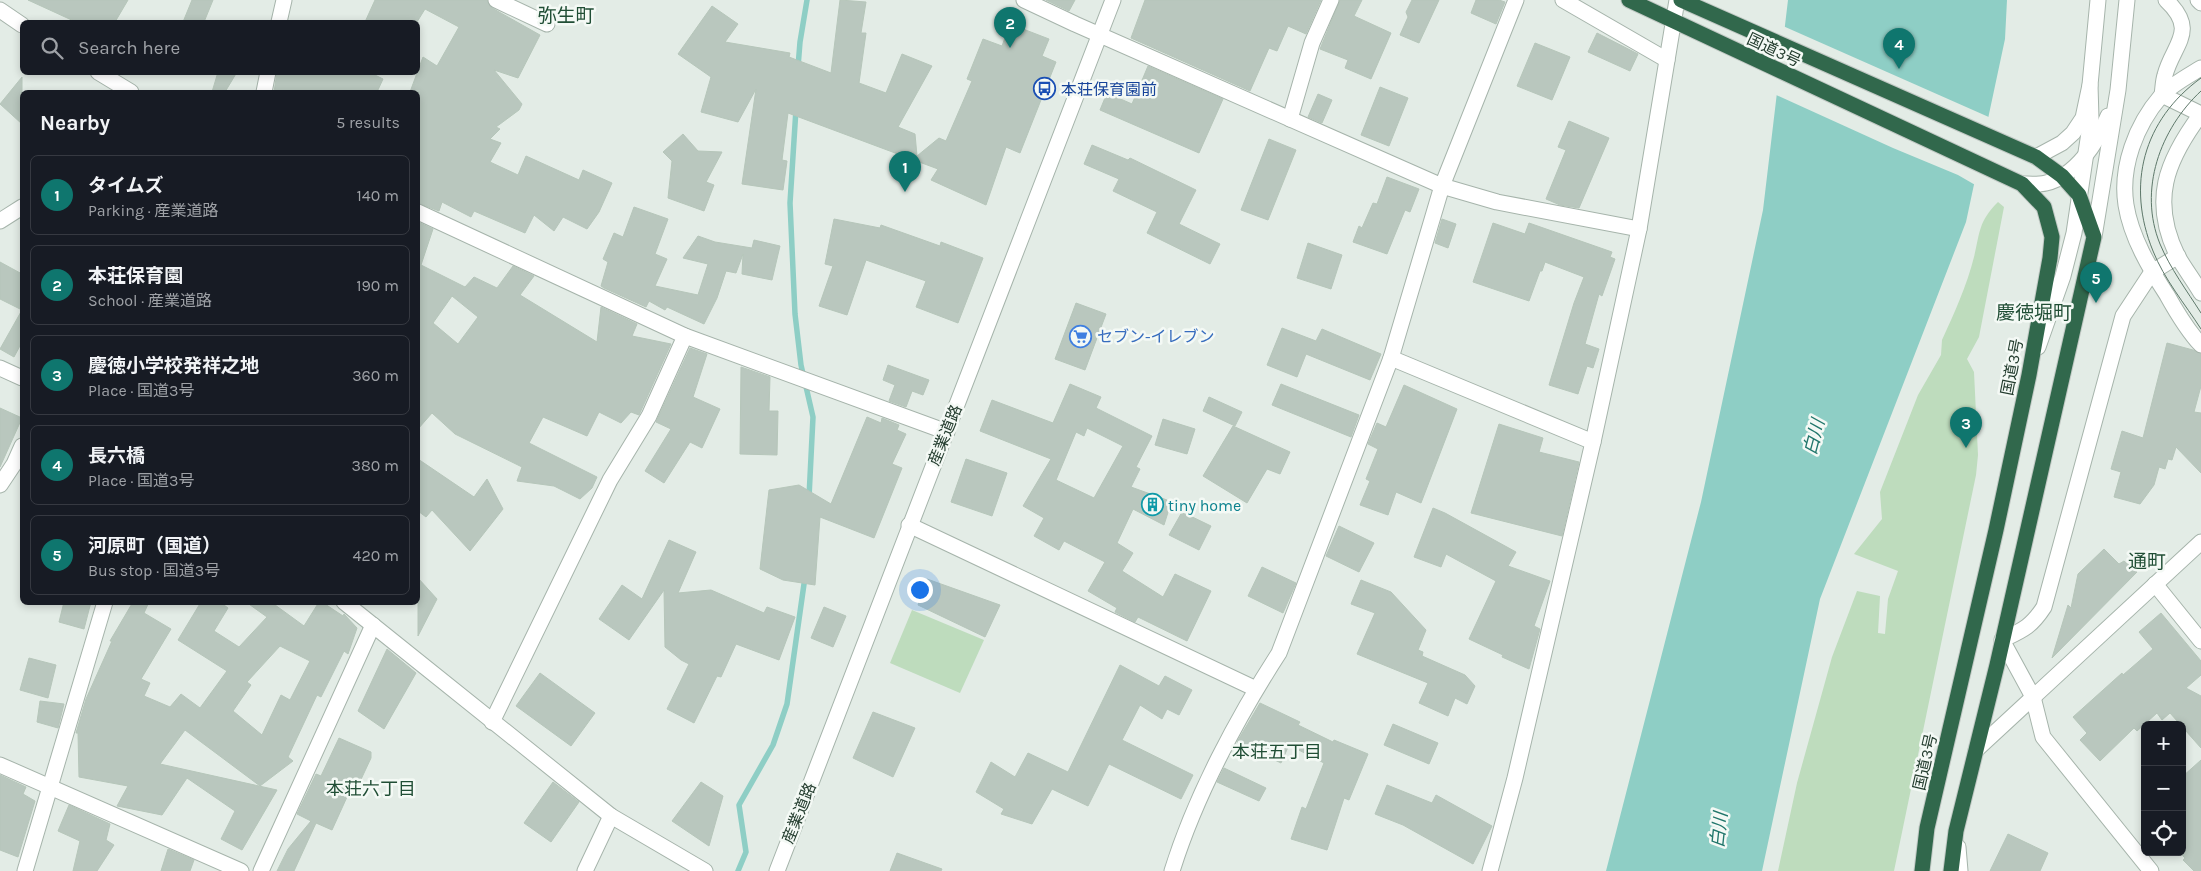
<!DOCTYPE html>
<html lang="en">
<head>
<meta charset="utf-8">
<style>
	:root { --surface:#171b24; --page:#242831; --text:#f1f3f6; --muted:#9ea1a6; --line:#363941; --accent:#0f766e }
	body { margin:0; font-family:Karla,"Noto Sans JP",sans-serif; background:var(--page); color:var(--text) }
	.controls { position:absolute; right:15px; bottom:15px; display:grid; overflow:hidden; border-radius:8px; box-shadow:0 2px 8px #0003 }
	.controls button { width:45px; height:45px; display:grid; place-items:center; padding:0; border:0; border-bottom:1px solid var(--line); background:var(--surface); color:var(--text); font:25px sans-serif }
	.you { position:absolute; left:919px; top:589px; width:18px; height:18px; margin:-12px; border:4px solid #fff; border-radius:50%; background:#1a73e8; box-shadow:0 0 0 8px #1a73e833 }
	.badge { display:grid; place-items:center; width:32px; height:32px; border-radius:50%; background:var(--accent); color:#fff; font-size:16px; font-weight:700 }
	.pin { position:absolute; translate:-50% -41px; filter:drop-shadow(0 1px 2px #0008) }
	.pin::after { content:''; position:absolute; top:26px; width:18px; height:15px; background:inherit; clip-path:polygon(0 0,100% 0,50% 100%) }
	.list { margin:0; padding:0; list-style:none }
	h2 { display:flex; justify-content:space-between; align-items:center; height:65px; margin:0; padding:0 20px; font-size:21px }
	h2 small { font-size:16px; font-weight:400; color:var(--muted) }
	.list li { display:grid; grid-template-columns:32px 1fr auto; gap:15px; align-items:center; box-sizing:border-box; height:80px; margin:0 10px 10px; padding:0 10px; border:1px solid var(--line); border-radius:8px }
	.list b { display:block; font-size:19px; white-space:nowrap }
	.list p { margin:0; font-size:16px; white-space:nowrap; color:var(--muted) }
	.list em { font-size:16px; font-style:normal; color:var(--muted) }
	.icon { flex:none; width:28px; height:28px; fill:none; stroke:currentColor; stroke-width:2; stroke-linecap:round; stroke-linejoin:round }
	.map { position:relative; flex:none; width:2201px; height:871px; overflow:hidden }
	.search { position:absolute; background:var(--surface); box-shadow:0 2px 8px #0003; left:20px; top:20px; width:400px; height:55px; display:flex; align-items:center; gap:12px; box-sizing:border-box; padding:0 18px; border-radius:8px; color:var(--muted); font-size:19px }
	.panel { position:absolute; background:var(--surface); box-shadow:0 2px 8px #0003; left:20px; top:90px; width:400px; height:515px; border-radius:8px }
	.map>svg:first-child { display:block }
	.green { fill:#bedcbd }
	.water { fill:#8ecec5 }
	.pier { fill:#e3ece6 }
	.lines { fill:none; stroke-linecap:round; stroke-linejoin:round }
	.stream { stroke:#8ecec5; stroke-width:5.5 }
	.building { fill:#b9c7be; stroke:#b6c6ba; fill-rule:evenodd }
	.minor-casing { stroke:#a6b4ab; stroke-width:17 }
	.highway-casing { stroke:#c2c9c5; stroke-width:17 }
	.minor { stroke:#fff; stroke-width:15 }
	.highway { stroke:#31684c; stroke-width:15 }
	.tram { stroke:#5e786a; stroke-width:1 }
	.labels { text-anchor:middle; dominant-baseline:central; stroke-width:5; stroke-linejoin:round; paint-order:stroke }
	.street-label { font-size:16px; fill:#243d2f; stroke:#f4f9f5 }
	.transit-label { font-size:16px; fill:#164399; stroke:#f4f9f5; text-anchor:start }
	.shop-label { font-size:16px; fill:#366cbe; stroke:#f4f9f5; text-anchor:start }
	.culture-label { font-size:16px; fill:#0d838f; stroke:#f4f9f5; text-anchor:start }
	.water-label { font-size:18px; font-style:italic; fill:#21766b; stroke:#f4f9f5 }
	.neighbourhood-label { font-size:18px; fill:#204e35; stroke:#f4f9f5 }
	.quarter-label { font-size:19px; fill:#204e35; stroke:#f4f9f5 }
</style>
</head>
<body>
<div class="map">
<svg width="2201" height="871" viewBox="0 0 2201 871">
	<rect width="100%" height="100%" fill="#e3ece6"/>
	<g class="green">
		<path d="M 1998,202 L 2004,207 L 1979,337 L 1967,359 L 1974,372 L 1978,455 L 1976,475 L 1894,871 L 1778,871 L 1797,783 L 1832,657 L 1857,591 L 1880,596 L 1878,633 L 1885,634 L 1888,599 L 1898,571 L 1854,554 L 1882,519 L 1880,492 L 1918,395 L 1941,355 L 1942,340 C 1954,314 1967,285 1974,257 C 1980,233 1978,222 1998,202 Z"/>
		<polygon points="912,610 984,640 960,693 890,663"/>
	</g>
	<polygon class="water" points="1788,0 2007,0 2005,39 1966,222 1820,599 1762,871 1606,871 1701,502 1763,210"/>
	<polygon class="pier" points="1783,26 1991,118 1977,186 1958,175 1893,148 1774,94"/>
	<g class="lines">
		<g class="stream">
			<polyline points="798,67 800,42 807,0"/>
			<polyline points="796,109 790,203 795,314 801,365 813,417 809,497"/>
			<polyline points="738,871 746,852 739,805 773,745 787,704 805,577"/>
		</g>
	</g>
	<g class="building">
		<polygon points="28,0 128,0 115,22 76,22"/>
		<polygon points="192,0 213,0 204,22 183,22"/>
		<polygon points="375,0 487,0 492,8 540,35 518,78 494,70 522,104 519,110 496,127 500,129 490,139 501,143 490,162 518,175 526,156 579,180 583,170 612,183 599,212 587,229 563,217 554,231 534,215 525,233 474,211 471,217 442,202 439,211 418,203 418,92 410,92 423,57 437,66 459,27 425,9 417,22 365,22"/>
		<polygon points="840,0 866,2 861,33 866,33 859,83 886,93 902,54 932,66 898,127 915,134 917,156 939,138 946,141 972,81 967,79 983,39 1002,46 1010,24 1049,39 1042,56 1056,62 1020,153 1006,147 986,205 931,180 938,169 788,113 782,160 787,161 783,190 742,184 756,89 738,122 701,112 711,77 678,54 712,6 738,24 725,42 790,53 789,57 831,73"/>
		<polygon points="1046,0 1075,0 1069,11"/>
		<polygon points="1145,0 1321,0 1306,34 1288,26 1277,51 1269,48 1250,91 1131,38"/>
		<polygon points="1340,0 1362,0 1354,16 1391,33 1371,79 1345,68 1348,60 1320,49"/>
		<polygon points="1412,0 1439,0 1419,43 1400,35 1408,17 1406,12"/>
		<polygon points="1476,0 1499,0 1505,2 1496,24 1471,13"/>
		<polygon points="1597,33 1638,54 1630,71 1588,52"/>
		<polygon points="1535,43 1570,57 1552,100 1517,86"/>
		<polygon points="1148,66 1223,99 1199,153 1100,110 1107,93 1132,104"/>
		<polygon points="218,72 237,72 225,92 212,92"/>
		<polygon points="277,72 369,72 383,79 377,92 274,92"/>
		<polygon points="22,77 22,124 0,104"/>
		<polygon points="1380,87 1408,98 1389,146 1361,135"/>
		<polygon points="1318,94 1332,100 1322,123 1308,117"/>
		<polygon points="1569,121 1609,138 1579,208 1560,205 1546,199 1566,150 1558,147"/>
		<polygon points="683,134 698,151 722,152 706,182 714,185 704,211 668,198 672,161 663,152"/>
		<polygon points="1269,139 1296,150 1268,220 1241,210"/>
		<polygon points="1092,145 1128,160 1130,158 1196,190 1179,224 1220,244 1210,264 1147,233 1157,212 1113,191 1119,179 1084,164"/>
		<polygon points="1387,177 1419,189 1410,212 1405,210 1387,254 1353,242 1359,226 1362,228 1373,203 1377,204"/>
		<polygon points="634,207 668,219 655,254 667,259 655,286 698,295 708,264 683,258 698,236 715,242 752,248 754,240 780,246 772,280 742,274 743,254 736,273 726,271 717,298 704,324 667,307 665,310 649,301 646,307 604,288 601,286 608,262 603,259 614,233 623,237"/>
		<polygon points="834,219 880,228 881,225 940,246 941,242 983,258 958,323 916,307 926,281 866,260 847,315 819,306 833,266 825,264"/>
		<polygon points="1442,219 1456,224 1448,248 1435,243"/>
		<path d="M 418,222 L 433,229 L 421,265 L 465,287 L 474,277 L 497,288 L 513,266 L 534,276 L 520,295 L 597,342 L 601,307 L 637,324 L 632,336 L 671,344 L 639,415 L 631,412 L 621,423 L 599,412 L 587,436 L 543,417 L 529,443 L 597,477 L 592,488 L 580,499 L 554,486 L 517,481 L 522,467 L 455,434 L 432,413 L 418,429 ZM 452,296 L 478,317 L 458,344 L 433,323 Z"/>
		<polygon points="1493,223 1525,234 1529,223 1612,252 1610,257 1615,259 1602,296 1599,294 1585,344 1599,349 1593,368 1587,366 1578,394 1549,385 1574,303 1584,277 1545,262 1542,271 1540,271 1529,301 1473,282"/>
		<polygon points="1308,243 1342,255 1331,289 1297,278"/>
		<polygon points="0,262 22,274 22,342 14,357 0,349 22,310 0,299"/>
		<polygon points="1076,303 1106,314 1085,370 1055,359"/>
		<polygon points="1282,328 1316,341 1322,329 1381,354 1370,380 1306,354 1297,377 1267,365"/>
		<polygon points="2167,343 2193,350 2201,354 2201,386 2194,412 2201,413 2201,473 2176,447 2172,460 2168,459 2165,469 2159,467 2154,485 2140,504 2114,497 2121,472 2111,469 2122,431 2143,438"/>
		<polygon points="690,348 707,354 693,397 720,409 702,448 690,442 664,483 645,471 671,429 656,422"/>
		<polygon points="888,365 929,380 923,395 912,391 906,407 889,401 895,385 883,380"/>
		<polygon points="741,367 770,377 769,411 778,411 777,455 740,454"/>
		<path d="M 1070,384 L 1101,397 L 1096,408 L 1152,436 L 1136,467 L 1140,469 L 1131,487 L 1167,500 L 1165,504 L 1170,506 L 1164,525 L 1133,509 L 1117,543 L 1133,553 L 1122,571 L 1163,597 L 1175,574 L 1211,591 L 1187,641 L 1138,617 L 1135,622 L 1115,612 L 1117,608 L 1088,591 L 1105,562 L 1064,541 L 1059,550 L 1034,536 L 1044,518 L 1023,506 L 1051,459 L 980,431 L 992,400 L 1053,423 ZM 1087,428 L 1123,446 L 1094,498 L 1056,480 L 1076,432 L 1084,436 Z"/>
		<polygon points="1281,384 1359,415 1351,437 1272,405"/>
		<polygon points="1404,385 1457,409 1421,503 1396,492 1388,515 1360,505 1370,481 1366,479 1378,449 1368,444 1377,423 1386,427"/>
		<polygon points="1209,397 1242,412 1235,426 1203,411"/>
		<polygon points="0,408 22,418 0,467"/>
		<polygon points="867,417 881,423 882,418 899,425 897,430 906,434 892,464 902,468 874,538 820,517 815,585 783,580 760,569 769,490 799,485 831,504"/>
		<polygon points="1163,419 1195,429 1187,454 1155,445"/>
		<polygon points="1499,424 1543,438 1539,452 1579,462 1562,536 1471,513"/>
		<polygon points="1233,426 1290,452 1280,474 1267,469 1247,503 1203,476"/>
		<polygon points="418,459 474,497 487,479 503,509 470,551 432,510 426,517 418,511"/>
		<polygon points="966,459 1007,473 992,516 951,502"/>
		<polygon points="1433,508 1445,513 1516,552 1508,566 1550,581 1534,626 1540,629 1529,669 1502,657 1503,655 1469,639 1496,581 1446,554 1441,567 1414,557"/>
		<polygon points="1182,512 1211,526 1199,550 1169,535"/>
		<polygon points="1339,526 1374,543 1359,572 1326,556"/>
		<polygon points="669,540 696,552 678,593 711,590 764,613 767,607 795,617 779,660 736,644 721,677 717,676 694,723 667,709 689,664 681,660 665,647 664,590 629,640 599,619 622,585 642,599"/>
		<polygon points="2104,549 2119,564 2124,561 2137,572 2052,658 2068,605 2071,608 2078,574"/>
		<polygon points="1262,567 1296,583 1283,613 1248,596"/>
		<polygon points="418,578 437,599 418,636"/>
		<polygon points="927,579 1000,605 985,637 918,605"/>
		<polygon points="1361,580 1391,592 1426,630 1418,650 1423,652 1422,656 1465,675 1475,686 1467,704 1455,698 1448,716 1419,703 1428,683 1357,654 1375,613 1351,604"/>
		<polygon points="64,602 91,602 84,629 59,622"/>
		<path d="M 133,602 L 149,602 L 144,613 L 171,629 L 141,679 L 150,683 L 144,696 L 170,707 L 181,694 L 200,708 L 227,671 L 178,640 L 201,602 L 220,602 L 228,608 L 214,631 L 239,647 L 267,617 L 246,602 L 271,602 L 304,626 L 319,602 L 322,602 L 343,616 L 344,614 L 357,628 L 348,654 L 344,651 L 321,697 L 317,695 L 288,757 L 293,761 L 260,786 L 185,730 L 160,764 L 277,790 L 242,850 L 221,839 L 235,811 L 187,778 L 162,815 L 117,806 L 128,786 L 79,777 L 78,733 L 76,733 L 86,699 L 112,641 L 110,641 ZM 280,646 L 310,661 L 290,700 L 281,695 L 262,735 L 233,711 L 251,685 L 247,682 Z"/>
		<polygon points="824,607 846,616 833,647 811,638"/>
		<polygon points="2161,613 2201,661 2201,675 2186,688 2201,696 2201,748 2170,713 2162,720 2157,713 2137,731 2134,728 2100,761 2080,740 2087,733 2073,717 2122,673 2123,675 2153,649 2139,632"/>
		<polygon points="387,649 416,673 384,729 358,711"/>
		<polygon points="29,658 56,665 48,698 20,690"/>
		<polygon points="1120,665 1159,686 1165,676 1192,690 1179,715 1167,709 1162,719 1140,705 1122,740 1193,775 1181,799 1109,764 1088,806 1052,789 1032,824 1001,814 1004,809 976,792 991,762 1015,777 1028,753 1068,772"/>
		<polygon points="540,673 595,713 571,746 516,706"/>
		<polygon points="40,701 64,704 58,728 37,722"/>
		<polygon points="1260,703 1300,722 1298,725 1333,742 1334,740 1368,754 1349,800 1344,798 1327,850 1291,839 1302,807 1306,809 1324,763 1289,745 1281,763 1237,742"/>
		<polygon points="873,712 915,728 893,777 853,758"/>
		<polygon points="1393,724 1438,743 1429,764 1384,745"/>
		<polygon points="339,738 371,752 371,758 357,788 352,786 332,830 316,823 294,871 277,871 288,849 311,821 297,814 316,774 321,776"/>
		<polygon points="2201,760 2201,871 2194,871 2183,860 2185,858 2182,855 2182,777"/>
		<polygon points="1224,768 1266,788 1259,801 1217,782"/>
		<polygon points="0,775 26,787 23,794 35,801 18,857 0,850"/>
		<polygon points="553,782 579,802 551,842 524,823"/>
		<polygon points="701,782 723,796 709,846 672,821"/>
		<polygon points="1387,785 1432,803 1436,795 1492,826 1473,864 1403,825 1375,814"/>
		<polygon points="69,805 110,824 106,840 114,845 97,871 73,871 80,841 58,831"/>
		<polygon points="2008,834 2048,853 2040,871 1990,871"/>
		<polygon points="168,849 194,860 190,871 161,871"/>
		<polygon points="897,853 942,869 941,871 890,871"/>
	</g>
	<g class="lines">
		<defs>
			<g id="minor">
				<polyline points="496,0 547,24"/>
				<polyline points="1024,0 1075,24 1442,186 1497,202 1639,229"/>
				<polyline points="1563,0 1667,60"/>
				<path d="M 2166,0 C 2199,31 2173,44 2165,75 C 2163,81 2163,89 2162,95 L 2201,114"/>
				<polyline points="2198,0 2201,3"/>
				<polyline points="0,10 22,25"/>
				<polyline points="279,22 284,0"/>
				<path d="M 2201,68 C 2188,76 2171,85 2161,96 C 2136,125 2120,167 2126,205 C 2131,237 2150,269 2167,295 C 2177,313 2187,330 2201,345"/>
				<polyline points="98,72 131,92"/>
				<polyline points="264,92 268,72"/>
				<path d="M 2201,114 C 2166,161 2150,201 2178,257 C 2185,269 2194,281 2201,293"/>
				<polyline points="1290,119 1312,43 1331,0"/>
				<polyline points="2036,157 2062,143 2073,133 2083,118 2090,85 2098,0"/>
				<path d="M 2022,184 C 2029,184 2038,185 2046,183 C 2076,176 2097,143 2108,116"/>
				<polyline points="418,212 685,336 947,432"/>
				<polyline points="0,221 22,207"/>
				<polyline points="2094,237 2118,90 2127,0"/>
				<polyline points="2038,347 2063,276 2074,233 2091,119 2090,85"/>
				<polyline points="1391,358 1593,442"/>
				<polyline points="0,368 22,378"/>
				<polyline points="0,485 14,464 22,446"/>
				<polyline points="909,525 1256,689"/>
				<polyline points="2155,584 2201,641"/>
				<polyline points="344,602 611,816 705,871"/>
				<polyline points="492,722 610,480 649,416 685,336"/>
				<polyline points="1976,750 2201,542"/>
				<polyline points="0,765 241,871"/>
				<polyline points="1958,847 1960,871"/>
				<polyline points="25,871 105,602"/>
				<polyline points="261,871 373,625"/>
				<polyline points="585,871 611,816"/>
				<polyline points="777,871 1113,0"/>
				<path d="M 1172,871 C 1195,797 1237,718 1279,653 L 1391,358 L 1442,186 L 1516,0"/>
				<polyline points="1490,871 1515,778 1593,442 1639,229 1677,0"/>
				<path d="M 2151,871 L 2043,737 L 2033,697 L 2002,640 C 2023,630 2031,627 2044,607 L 2123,316 L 2152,272 L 2178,256"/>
			</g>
			<g id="highway">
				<polyline points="1629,0 2022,184 2044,207 2052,237 2050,258 2029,375 1996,530 1927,828 1922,871"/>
				<polyline points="1681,0 2036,157 2062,176 2079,195 2094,237 1997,665 1956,831 1951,871"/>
			</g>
		</defs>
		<use href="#minor" class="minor-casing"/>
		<use href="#highway" class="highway-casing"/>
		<use href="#minor" class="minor"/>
		<use href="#highway" class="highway"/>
		<g class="tram">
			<path d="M 2201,78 C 2143,120 2126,185 2153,251 C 2164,279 2185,304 2201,329"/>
			<path d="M 2201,91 C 2160,129 2138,190 2160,244 C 2170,268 2187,291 2201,313"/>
		</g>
	</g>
	<defs>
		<symbol id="bus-ring" viewBox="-11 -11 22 22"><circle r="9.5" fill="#f4f9f5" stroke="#1a4fb4" stroke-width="1.5"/><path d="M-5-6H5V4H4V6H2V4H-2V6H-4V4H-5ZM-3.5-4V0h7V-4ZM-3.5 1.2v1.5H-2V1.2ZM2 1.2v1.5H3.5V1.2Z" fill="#1a4fb4"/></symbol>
		<symbol id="supermarket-ring" viewBox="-11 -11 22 22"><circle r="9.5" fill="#f4f9f5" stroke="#3f7fe0" stroke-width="1.5"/><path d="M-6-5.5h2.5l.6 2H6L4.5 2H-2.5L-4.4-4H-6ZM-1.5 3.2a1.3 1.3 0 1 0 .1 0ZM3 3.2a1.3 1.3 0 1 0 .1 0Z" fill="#3f7fe0"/></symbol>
		<symbol id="building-ring" viewBox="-11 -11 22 22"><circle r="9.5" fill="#f4f9f5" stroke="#0f9aa8" stroke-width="1.5"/><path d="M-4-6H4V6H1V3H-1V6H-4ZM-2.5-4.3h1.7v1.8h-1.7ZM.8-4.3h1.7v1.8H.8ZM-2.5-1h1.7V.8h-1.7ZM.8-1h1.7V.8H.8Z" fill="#0f9aa8"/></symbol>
	</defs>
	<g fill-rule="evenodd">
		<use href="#bus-ring" x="1032" y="76" width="25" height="25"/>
		<use href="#supermarket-ring" x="1068" y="324" width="25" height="25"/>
		<use href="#building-ring" x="1140" y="492" width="25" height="25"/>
	</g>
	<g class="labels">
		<g class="street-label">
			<text transform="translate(1774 50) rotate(25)">国道3号</text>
			<text transform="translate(2012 367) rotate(-79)">国道3号</text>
			<text transform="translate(945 435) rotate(-68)">産業道路</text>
			<text transform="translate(1925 762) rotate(-77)">国道3号</text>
			<text transform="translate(799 813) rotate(-68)">産業道路</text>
		</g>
		<g class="transit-label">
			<text x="1061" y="89">本荘保育園前</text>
		</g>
		<g class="shop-label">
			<text x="1097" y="336">セブン-イレブン</text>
		</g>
		<g class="culture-label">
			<text x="1168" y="505">tiny home</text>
		</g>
		<g class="water-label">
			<text transform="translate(1814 437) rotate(-75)">白川</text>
			<text transform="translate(1719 830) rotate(-84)">白川</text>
		</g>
		<g class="neighbourhood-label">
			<text x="1277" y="752">本荘五丁目</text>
			<text x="371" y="789">本荘六丁目</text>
		</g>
		<g class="quarter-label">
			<text x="566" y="16">弥生町</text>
			<text x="2034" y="313">慶徳堀町</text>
			<text x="2147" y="562">通町</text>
		</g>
	</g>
</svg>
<div class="controls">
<button>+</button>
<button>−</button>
<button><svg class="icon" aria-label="locate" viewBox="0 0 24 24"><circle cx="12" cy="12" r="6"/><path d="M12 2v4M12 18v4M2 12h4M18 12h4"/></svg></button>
</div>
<div class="you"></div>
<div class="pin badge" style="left:905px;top:192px">1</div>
<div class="pin badge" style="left:1010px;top:48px">2</div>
<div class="pin badge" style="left:1966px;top:448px">3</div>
<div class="pin badge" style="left:1899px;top:69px">4</div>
<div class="pin badge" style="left:2096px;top:303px">5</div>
<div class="search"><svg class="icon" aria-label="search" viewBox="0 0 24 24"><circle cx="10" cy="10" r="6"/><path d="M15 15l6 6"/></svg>Search here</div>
<section class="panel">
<h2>Nearby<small>5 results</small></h2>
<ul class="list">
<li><span class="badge">1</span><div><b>タイムズ</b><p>Parking · 産業道路</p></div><em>140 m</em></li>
<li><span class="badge">2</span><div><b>本荘保育園</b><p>School · 産業道路</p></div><em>190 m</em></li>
<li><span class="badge">3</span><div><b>慶徳小学校発祥之地</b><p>Place · 国道3号</p></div><em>360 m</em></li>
<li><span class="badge">4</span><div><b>長六橋</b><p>Place · 国道3号</p></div><em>380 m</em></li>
<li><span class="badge">5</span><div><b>河原町（国道）</b><p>Bus stop · 国道3号</p></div><em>420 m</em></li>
</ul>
</section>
</div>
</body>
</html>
